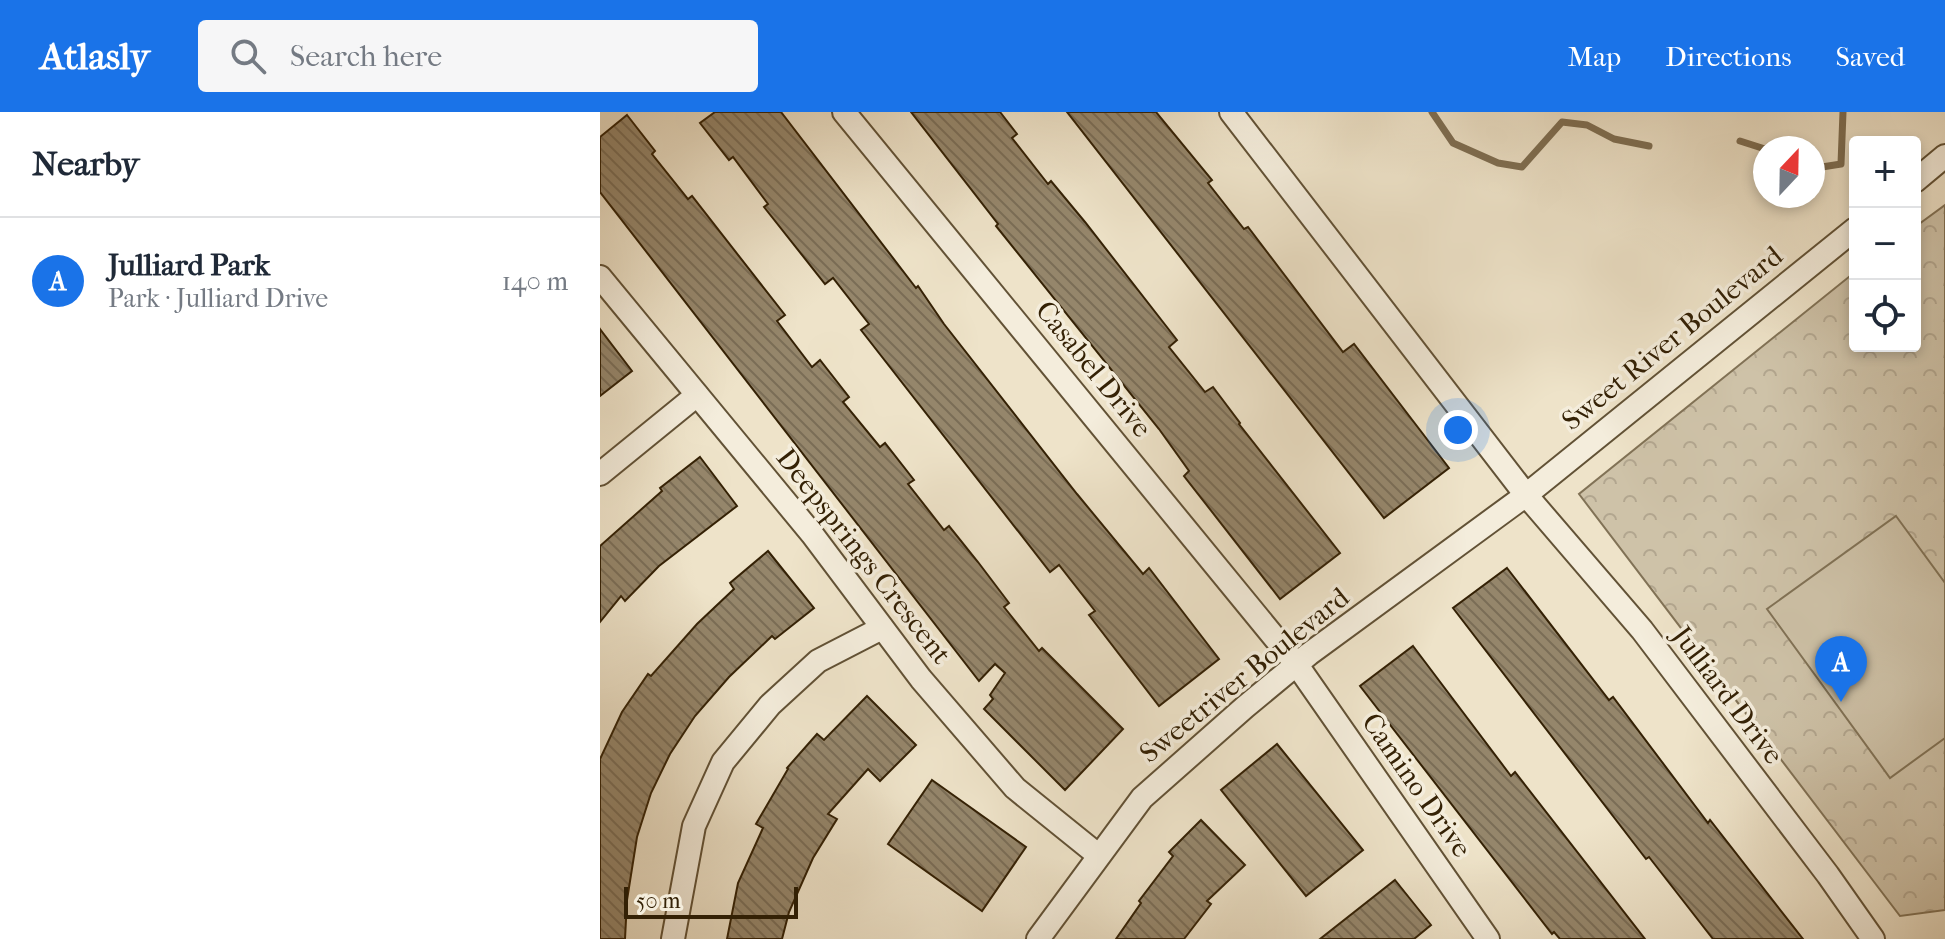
<!DOCTYPE html>
<html lang="en">
<head>
<meta charset="utf-8">
<style>
	:root { --surface:#fff; --page:#f6f6f7; --text:#1f2937; --muted:#747a83; --line:#e0e1e3; --accent:#1a73e8 }
	body { margin:0; font-family:"IM FELL French Canon",serif; background:var(--page); color:var(--text) }
	.controls { position:absolute; right:24px; top:24px; display:grid; overflow:hidden; border-radius:8px; box-shadow:0 4px 12px #0003 }
	.controls button { width:72px; height:72px; display:grid; place-items:center; padding:0; border:0; border-bottom:2px solid var(--line); background:var(--surface); color:var(--text); font:40px sans-serif }
	.compass { position:absolute; left:1153px; top:24px; width:72px; height:72px; border-radius:50%; background:var(--surface); box-shadow:0 4px 12px #0003; rotate:22deg }
	.scale { position:absolute; left:24px; bottom:20px; width:174px; box-sizing:border-box; padding-left:8px; border:4px solid #342105; border-top:0; font-size:22px; line-height:28px; white-space:nowrap; color:#342105; -webkit-text-stroke:6px #f4eddc; paint-order:stroke }
	.you { position:absolute; left:858px; top:318px; width:28px; height:28px; margin:-20px; border:6px solid #fff; border-radius:50%; background:#1a73e8; box-shadow:0 0 0 12px #1a73e833 }
	.badge { display:grid; place-items:center; width:52px; height:52px; border-radius:50%; background:var(--accent); color:#fff; font-size:26px; font-weight:700 }
	.pin { position:absolute; translate:-50% -66px; filter:drop-shadow(0 2px 4px #0008) }
	.pin::after { content:''; position:absolute; top:42px; width:28px; height:24px; background:inherit; clip-path:polygon(0 0,100% 0,50% 100%) }
	.list { margin:0; padding:0; list-style:none }
	h2 { display:flex; justify-content:space-between; align-items:center; height:104px; margin:0; padding:0 32px; font-size:34px }
	h2 small { font-size:26px; font-weight:400; color:var(--muted) }
	.list li { display:grid; grid-template-columns:52px 1fr auto; gap:24px; align-items:center; box-sizing:border-box; height:128px; padding:0 32px; border-top:2px solid var(--line) }
	.list b { display:block; font-size:30px; white-space:nowrap }
	.list p { margin:0; font-size:26px; white-space:nowrap; color:var(--muted) }
	.list em { font-size:26px; font-style:normal; color:var(--muted) }
	.icon { flex:none; width:44px; height:44px; fill:none; stroke:currentColor; stroke-width:2; stroke-linecap:round; stroke-linejoin:round }
	.map { position:relative; flex:none; width:1345px; height:827px; overflow:hidden }
	header { display:flex; align-items:center; gap:48px; box-sizing:border-box; height:112px; padding:0 40px; background:var(--accent); color:#fff }
	header strong { font-size:38px }
	nav { display:flex; gap:44px; margin-inline-start:auto; font-size:28px }
	.search { width:560px; height:72px; background:var(--page); display:flex; align-items:center; gap:20px; box-sizing:border-box; padding:0 28px; border-radius:8px; color:var(--muted); font-size:30px }
	main { display:flex }
	aside { flex:1; background:var(--surface) }
	.map>svg:first-child { display:block }
	.forest { fill:url(#forest-crowns); stroke:#817256; stroke-width:2 }
	.pitch { fill:#cec2a8; stroke:#817256; stroke-width:2 }
	.lines { fill:none; stroke-linecap:round; stroke-linejoin:round }
	.stream { stroke:#7e6e52; stroke-width:7 }
	.building { fill:url(#building-back-hatch); stroke:#342105; stroke-width:2 }
	.street-casing { stroke:#625236; stroke-width:26 }
	.street { stroke:#f4eddc; stroke-width:22 }
	.labels { text-anchor:middle; dominant-baseline:central; stroke-width:7; stroke-linejoin:round; paint-order:stroke }
	.street-label { font-size:28px; fill:#342105; stroke:#f4eddc }
</style>
</head>
<body>
<header>
<strong>Atlasly</strong>
<div class="search"><svg class="icon" aria-label="search" viewBox="0 0 24 24"><circle cx="10" cy="10" r="6"/><path d="M15 15l6 6"/></svg>Search here</div>
<nav><a>Map</a><a>Directions</a><a>Saved</a></nav>
</header>
<main>
<aside>
<h2>Nearby<small></small></h2>
<ul class="list">
<li><span class="badge">A</span><div><b>Julliard Park</b><p>Park · Julliard Drive</p></div><em>140 m</em></li>
</ul>
</aside>
<div class="map">
<svg width="1345" height="827" viewBox="0 0 1345 827">
	<defs>
		<pattern id="forest-crowns" width="20" height="18" patternUnits="userSpaceOnUse" patternTransform="scale(2)"><rect width="20" height="18" fill="#cec2a8"/><path d="M2 6a3 3 0 1 1 6 0M12 15a3 3 0 1 1 6 0" fill="none" stroke="#b2a68f"/></pattern>
		<pattern id="building-back-hatch" width="6" height="6" patternUnits="userSpaceOnUse" patternTransform="scale(2)"><rect width="6" height="6" fill="#95866b"/><path d="M-1 5l2 2M0 0l6 6M5-1l2 2" fill="none" stroke="#7a6d56"/></pattern>
	</defs>
	<rect width="100%" height="100%" fill="#eee3c9"/>
	<filter id="stains"><feTurbulence type="fractalNoise" baseFrequency=".0025" numOctaves="4"/><feColorMatrix values="0 0 0 0 .2 0 0 0 0 .09 0 0 0 0 .02 0 0 0 .5 -.17"/></filter>
	<radialGradient id="worn" r=".72"><stop offset=".6" stop-color="#630" stop-opacity="0"/><stop offset="1" stop-color="#630" stop-opacity=".3"/></radialGradient>
	<polygon class="forest" points="1345,93 1345,798 1300,804 979,382 1255,160 1255,234 1315,234 1315,115"/>
	<polygon class="pitch" points="1296,404 1345,471 1345,626 1290,666 1167,497"/>
	<g class="lines">
		<g class="stream">
			<polyline points="832,0 853,31 898,51 922,55 962,10 987,13 1014,27 1049,34"/>
			<polyline points="1140,29 1165,37"/>
			<polyline points="1213,52 1222,55 1241,52 1243,0"/>
		</g>
	</g>
	<g class="building">
		<polygon points="115,0 181,0 316,176 318,174 344,212 477,382 543,462 549,456 619,547 559,594 489,503 495,499 459,453 450,460 261,218 269,212 233,166 225,172 164,95 168,92 133,45 129,48 100,11"/>
		<polygon points="311,0 400,0 417,22 412,26 448,72 451,69 485,110 577,228 569,235 605,280 613,275 640,311 639,312 740,441 680,487 584,364 589,359 559,317 396,114 398,112"/>
		<polygon points="467,0 556,0 612,68 608,71 644,117 648,115 743,240 754,232 849,356 784,406"/>
		<polygon points="27,3 55,39 52,42 88,87 92,84 185,203 177,209 212,255 220,248 249,285 243,290 280,335 285,331 314,368 308,372 344,418 349,414 378,450 409,491 404,495 439,539 442,536 523,617 465,678 384,597 393,587 390,583 405,561 395,552 379,569 0,80 0,25"/>
		<polygon points="0,217 32,259 0,284"/>
		<polygon points="100,345 137,394 59,454 25,489 21,484 0,510 0,434 62,379 60,376"/>
		<polygon points="168,439 214,496 175,527 172,524 129,565 95,604 70,642 51,681 37,725 27,788 25,827 0,827 0,647 22,600 48,562 51,564 97,512 134,477 130,471"/>
		<polygon points="907,456 1009,588 1013,585 1108,711 1110,708 1203,827 1113,827 1049,745 1046,747 853,496"/>
		<polygon points="813,534 911,664 915,660 1045,827 960,827 954,820 952,822 760,574"/>
		<polygon points="267,584 316,633 280,669 268,657 228,702 237,707 213,746 189,800 182,827 127,827 138,771 163,716 156,712 188,657 187,656 217,622 224,628"/>
		<polygon points="677,632 763,738 706,784 621,678"/>
		<polygon points="332,668 426,735 382,799 288,732"/>
		<polygon points="601,708 645,753 607,789 611,792 584,827 516,827 541,791 539,789 573,744 569,740"/>
		<polygon points="795,768 831,813 814,827 720,827"/>
	</g>
	<g class="lines">
		<defs>
			<g id="street">
				<polyline points="244,0 697,553 888,827"/>
				<polyline points="631,0 926,383 1042,518 1228,763 1273,827"/>
				<polyline points="1315,69 1345,44"/>
				<polyline points="0,165 212,422 321,567 415,676 498,743"/>
				<polyline points="0,362 97,283"/>
				<polyline points="73,827 94,714 123,650 170,593 218,549 282,516"/>
				<polyline points="438,827 542,686 645,595 709,542 926,383 1255,117"/>
			</g>
		</defs>
		<use href="#street" class="street-casing"/>
		<use href="#street" class="street"/>
	</g>
	<g class="labels">
		<g class="street-label">
			<text transform="translate(1072 226) rotate(-39)">Sweet River Boulevard</text>
			<text transform="translate(494 257) rotate(51)">Casabel Drive</text>
			<text transform="translate(264 444) rotate(52)">Deepsprings Crescent</text>
			<text transform="translate(644 563) rotate(-39)">Sweetriver Boulevard</text>
			<text transform="translate(1128 583) rotate(53)">Julliard Drive</text>
			<text transform="translate(817 673) rotate(55)">Camino Drive</text>
		</g>
	</g>
	<rect width="100%" height="100%" filter="url(#stains)"/>
	<rect width="100%" height="100%" fill="url(#worn)"/>
</svg>
<div class="controls">
<button>+</button>
<button>−</button>
<button><svg class="icon" aria-label="locate" viewBox="0 0 24 24"><circle cx="12" cy="12" r="6"/><path d="M12 2v4M12 18v4M2 12h4M18 12h4"/></svg></button>
</div>
<svg class="compass" viewBox="-18 -18 36 36"><path d="M0-13l5 13h-10z" fill="#e53935"/><path d="M0 13l5-13h-10z" fill="#747a83"/></svg>
<div class="scale">50 m</div>
<div class="you"></div>
<div class="pin badge" style="left:1241px;top:590px">A</div>
</div>
</main>
</body>
</html>
